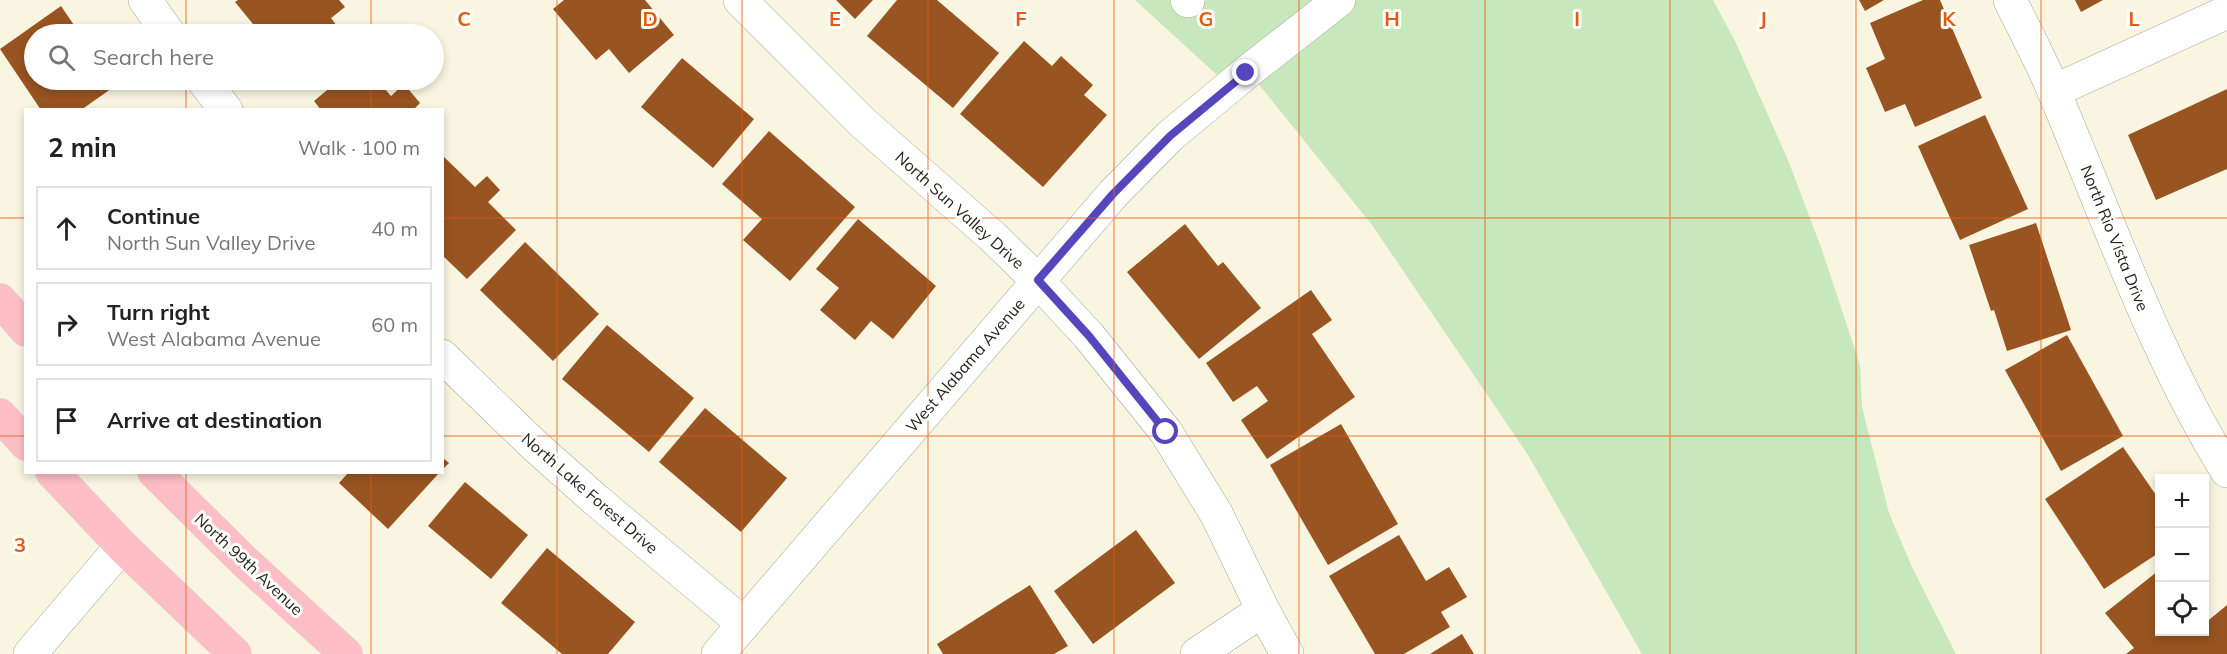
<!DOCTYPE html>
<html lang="en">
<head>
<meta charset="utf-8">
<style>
	:root { --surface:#fff; --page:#f6f6f6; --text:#222; --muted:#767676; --line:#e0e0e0 }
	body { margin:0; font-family:Mulish,sans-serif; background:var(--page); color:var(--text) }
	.controls { position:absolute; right:18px; bottom:18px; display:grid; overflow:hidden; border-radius:0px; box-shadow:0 3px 9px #0003 }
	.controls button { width:54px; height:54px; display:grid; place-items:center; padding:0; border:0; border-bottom:2px solid var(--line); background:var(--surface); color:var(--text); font:30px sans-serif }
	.stop { position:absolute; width:18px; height:18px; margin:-14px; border:4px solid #5646be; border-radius:50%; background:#fff }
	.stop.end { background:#5646be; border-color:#fff; box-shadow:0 2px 6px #0008 }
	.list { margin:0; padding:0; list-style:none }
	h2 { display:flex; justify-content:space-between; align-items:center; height:78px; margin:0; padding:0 24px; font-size:26px }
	h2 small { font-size:20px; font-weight:400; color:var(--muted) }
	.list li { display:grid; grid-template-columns:39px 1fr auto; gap:18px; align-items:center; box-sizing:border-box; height:84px; margin:0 12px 12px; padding:0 12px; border:2px solid var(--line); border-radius:0px }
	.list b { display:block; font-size:22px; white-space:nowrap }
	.list p { margin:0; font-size:20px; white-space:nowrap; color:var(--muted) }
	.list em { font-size:20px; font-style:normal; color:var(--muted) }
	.icon { flex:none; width:33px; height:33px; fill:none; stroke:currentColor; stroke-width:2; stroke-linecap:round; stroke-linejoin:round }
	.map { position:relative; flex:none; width:2227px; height:654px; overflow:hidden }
	.search { position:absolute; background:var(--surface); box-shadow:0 3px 9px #0003; left:24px; top:24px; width:420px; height:66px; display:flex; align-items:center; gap:15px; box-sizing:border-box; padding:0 21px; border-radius:33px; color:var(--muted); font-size:22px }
	.panel { position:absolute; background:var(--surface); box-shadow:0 3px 9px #0003; left:24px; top:108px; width:420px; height:366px; border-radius:0px }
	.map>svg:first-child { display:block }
	.green { fill:#c7e8bc }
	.building { fill:#985421 }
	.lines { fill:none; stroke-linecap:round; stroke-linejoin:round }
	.minor-casing { stroke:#aaa693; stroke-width:34 }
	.major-casing { stroke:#e0e0df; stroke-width:34 }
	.minor { stroke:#fff; stroke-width:33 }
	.major { stroke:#fdbfc5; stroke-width:33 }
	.route { stroke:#5646be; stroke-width:8 }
	.grid { fill:none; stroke:#e8590c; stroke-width:1.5; stroke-opacity:0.55 }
	.labels { text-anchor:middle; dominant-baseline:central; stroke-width:6; stroke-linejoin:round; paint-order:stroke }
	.street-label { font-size:16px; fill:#24231b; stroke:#fff }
	.grid-label { font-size:20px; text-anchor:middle; font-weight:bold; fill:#e8590c; stroke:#fff; stroke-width:6; stroke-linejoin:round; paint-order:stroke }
</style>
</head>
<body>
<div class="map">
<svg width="2227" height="654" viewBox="0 0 2227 654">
	<rect width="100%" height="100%" fill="#faf5e1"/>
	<polygon class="green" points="1135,0 1713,0 1735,41 1788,160 1822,250 1860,365 1862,407 1889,513 1912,567 1956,654 1642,654 1528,455 1372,225 1248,71 1229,86"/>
	<g class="building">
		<polygon points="238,0 339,0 345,7 331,18 343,34 261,34 235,2"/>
		<polygon points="564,0 645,0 674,35 629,73 609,49 596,60 553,9"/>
		<polygon points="836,0 873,0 855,19"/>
		<polygon points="897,0 937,0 999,53 953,108 867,36"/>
		<polygon points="1859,0 1884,0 1865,11"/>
		<polygon points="1923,0 1940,0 1982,98 1915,127 1905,104 1885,112 1866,68 1885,59 1870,23"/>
		<polygon points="2075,0 2103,0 2081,12"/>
		<polygon points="61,6 80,34 34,34 34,80 111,80 115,86 81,110 41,110 0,49"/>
		<polygon points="1024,41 1052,66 1061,56 1093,85 1084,95 1107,115 1043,187 960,114"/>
		<polygon points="682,58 754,119 713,168 641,107"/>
		<polygon points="339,80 377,80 391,96 404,84 420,103 413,110 321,110 314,101"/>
		<polygon points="2227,89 2227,169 2156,200 2128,135"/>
		<polygon points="1985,115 2028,209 1960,240 1918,146"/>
		<polygon points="769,131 855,207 790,281 743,240 762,219 722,184"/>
		<polygon points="442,155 475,187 487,176 500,190 488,202 516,230 467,279 442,255"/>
		<polygon points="858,219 936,286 893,339 871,321 855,340 820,310 839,288 816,269"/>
		<polygon points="2036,223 2071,330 2007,351 1994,310 1991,311 1969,245"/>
		<polygon points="1185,224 1218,266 1223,262 1261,308 1199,359 1127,272"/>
		<polygon points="525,242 599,314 553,361 480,290"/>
		<polygon points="1311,290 1332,320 1312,334 1355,397 1267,459 1241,420 1268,401 1257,386 1233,402 1206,363"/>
		<polygon points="607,325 694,398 649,452 562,379"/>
		<polygon points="2067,335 2123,436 2061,471 2005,370"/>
		<polygon points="705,408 787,478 741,532 659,462"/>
		<polygon points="1341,424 1398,524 1328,565 1270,465"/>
		<polygon points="2123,447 2160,501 2160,552 2104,589 2045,499"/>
		<polygon points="442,457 449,463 442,470"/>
		<polygon points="349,472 440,472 388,529 339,483"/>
		<polygon points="465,482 528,535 491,579 428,526"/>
		<polygon points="1136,530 1175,583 1093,644 1054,591"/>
		<polygon points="1399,535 1426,581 1449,567 1467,597 1441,612 1450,627 1404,654 1375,654 1329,576"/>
		<polygon points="547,548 635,622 608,654 562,654 501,603"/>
		<polygon points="2158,571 2160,632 2204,632 2204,624 2227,605 2227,654 2126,654 2134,648 2105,613"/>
		<polygon points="1030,585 1068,646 1054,654 943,654 937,644"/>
		<polygon points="1462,634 1474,654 1430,654"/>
	</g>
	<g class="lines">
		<defs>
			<g id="minor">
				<polyline points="145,0 169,34"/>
				<polyline points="740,0 863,123 993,237 1038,281 1089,336 1166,432 1217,515 1263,610 1287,654"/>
				<polyline points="1187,0 1188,1"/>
				<path d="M 2010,0 C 2025,31 2042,62 2055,94 C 2109,221 2154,353 2227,471"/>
				<polyline points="203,80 226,110"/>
				<polyline points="2054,91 2227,12"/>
				<polyline points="442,356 534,445 597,501 744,624"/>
				<polyline points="30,654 122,546"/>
				<polyline points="718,654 1113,194 1170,136 1246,73 1339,0"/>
				<polyline points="1197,654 1263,610"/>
			</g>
			<g id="major">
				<polyline points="0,300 26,330"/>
				<polyline points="0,415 26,444"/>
				<polyline points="52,472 122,546 235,654"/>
				<polyline points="154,472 244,561 346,654"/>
			</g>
		</defs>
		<use href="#minor" class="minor-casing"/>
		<use href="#major" class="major-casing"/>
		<use href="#minor" class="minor"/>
		<use href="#major" class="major"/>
	</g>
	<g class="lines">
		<polyline class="route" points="1166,432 1089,336 1038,280 1113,194 1170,136 1246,73"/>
	</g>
	<path class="grid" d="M 186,0 L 186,34M 371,0 L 371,34M 557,0 L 557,654M 742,0 L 742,654M 928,0 L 928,654M 1114,0 L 1114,654M 1299,0 L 1299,654M 1485,0 L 1485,654M 1670,0 L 1670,654M 1856,0 L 1856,654M 2041,0 L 2041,654M 186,80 L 186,110M 371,80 L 371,110M 0,218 L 26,218M 442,218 L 2227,218M 0,436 L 26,436M 442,436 L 2227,436M 186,472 L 186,654M 371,472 L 371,654"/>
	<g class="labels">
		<g class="street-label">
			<text transform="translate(960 210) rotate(42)">North Sun Valley Drive</text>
			<text transform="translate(2115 238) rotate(68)">North Rio Vista Drive</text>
			<text transform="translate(965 365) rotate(-49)">West Alabama Avenue</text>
			<text transform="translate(590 493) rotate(41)">North Lake Forest Drive</text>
			<text transform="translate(249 564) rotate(43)">North 99th Avenue</text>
		</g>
	</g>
	<g class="grid-label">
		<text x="464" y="26">C</text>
		<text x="650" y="26">D</text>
		<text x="835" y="26">E</text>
		<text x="1021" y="26">F</text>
		<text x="1206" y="26">G</text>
		<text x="1392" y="26">H</text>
		<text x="1577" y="26">I</text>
		<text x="1763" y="26">J</text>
		<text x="1949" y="26">K</text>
		<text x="2134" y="26">L</text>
		<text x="20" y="552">3</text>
	</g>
</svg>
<div class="controls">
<button>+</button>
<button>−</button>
<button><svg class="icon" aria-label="locate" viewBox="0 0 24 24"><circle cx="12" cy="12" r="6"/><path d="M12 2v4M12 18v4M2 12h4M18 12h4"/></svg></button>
</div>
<div class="stop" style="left:1166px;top:432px"></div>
<div class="stop end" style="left:1246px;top:73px"></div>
<div class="search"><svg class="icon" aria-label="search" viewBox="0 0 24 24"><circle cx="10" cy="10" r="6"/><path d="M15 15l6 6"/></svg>Search here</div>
<section class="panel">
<h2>2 min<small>Walk · 100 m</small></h2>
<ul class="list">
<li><svg class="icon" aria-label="ahead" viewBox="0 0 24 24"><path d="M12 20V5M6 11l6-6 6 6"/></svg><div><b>Continue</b><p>North Sun Valley Drive</p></div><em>40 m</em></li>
<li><svg class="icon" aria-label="right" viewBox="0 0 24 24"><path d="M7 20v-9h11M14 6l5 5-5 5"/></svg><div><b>Turn right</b><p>West Alabama Avenue</p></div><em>60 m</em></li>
<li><svg class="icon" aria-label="arrive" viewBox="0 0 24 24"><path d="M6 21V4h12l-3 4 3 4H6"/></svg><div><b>Arrive at destination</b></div></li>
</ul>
</section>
</div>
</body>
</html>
